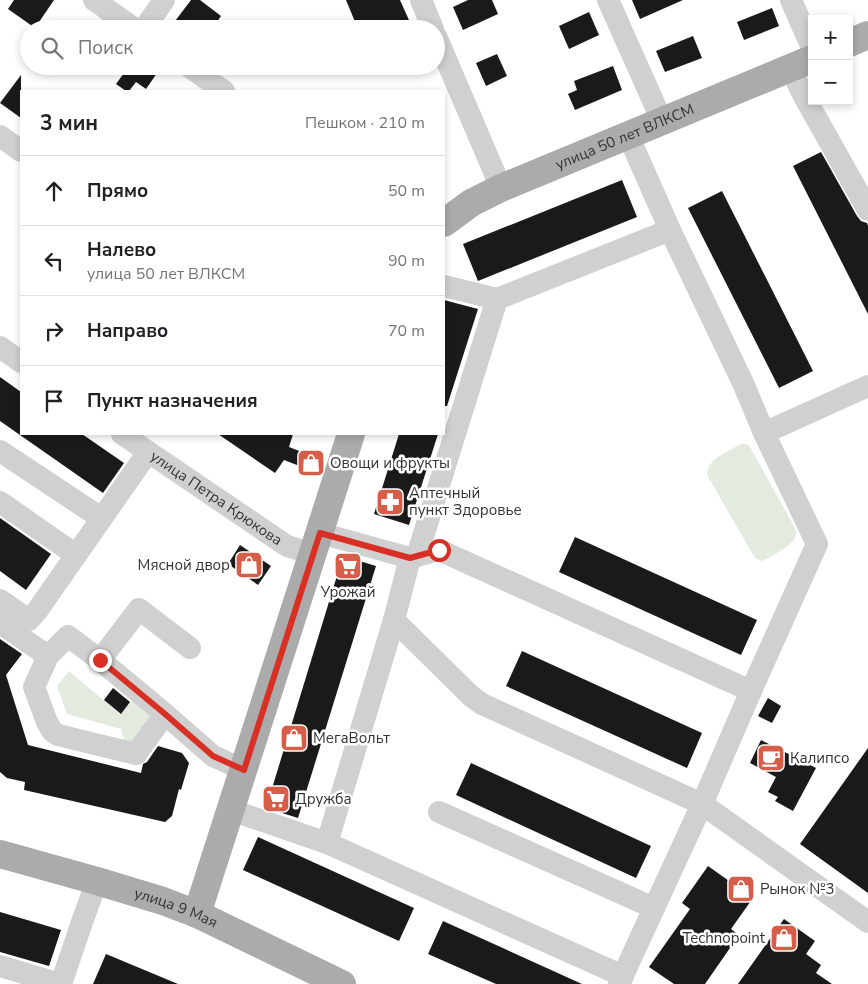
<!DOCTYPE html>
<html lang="ru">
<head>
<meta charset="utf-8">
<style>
	:root { --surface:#fff; --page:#f2f2f2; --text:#202124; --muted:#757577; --line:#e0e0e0 }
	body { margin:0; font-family:"Nunito Sans",sans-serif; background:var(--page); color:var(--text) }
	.controls { position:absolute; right:15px; top:15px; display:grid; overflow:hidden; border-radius:0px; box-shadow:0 2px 8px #0003 }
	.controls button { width:45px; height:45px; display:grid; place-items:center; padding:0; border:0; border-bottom:1px solid var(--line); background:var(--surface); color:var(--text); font:25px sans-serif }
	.stop { position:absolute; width:15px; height:15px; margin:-11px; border:4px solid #d93025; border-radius:50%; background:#fff }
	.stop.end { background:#d93025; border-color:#fff; box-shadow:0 1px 5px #0008 }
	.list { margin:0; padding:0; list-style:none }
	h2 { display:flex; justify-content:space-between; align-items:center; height:65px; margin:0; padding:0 20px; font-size:21px }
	h2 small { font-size:16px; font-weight:400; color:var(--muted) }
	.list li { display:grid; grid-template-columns:32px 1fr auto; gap:15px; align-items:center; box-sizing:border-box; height:70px; padding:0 20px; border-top:1px solid var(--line) }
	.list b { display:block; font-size:19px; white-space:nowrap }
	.list p { margin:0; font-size:16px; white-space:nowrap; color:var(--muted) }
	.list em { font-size:16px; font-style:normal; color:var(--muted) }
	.icon { flex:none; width:28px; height:28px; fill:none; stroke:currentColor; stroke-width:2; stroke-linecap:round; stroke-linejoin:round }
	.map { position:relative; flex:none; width:868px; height:984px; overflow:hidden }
	.search { position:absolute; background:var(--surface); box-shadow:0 2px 8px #0003; left:20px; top:20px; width:425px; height:55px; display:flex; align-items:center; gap:12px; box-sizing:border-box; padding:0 18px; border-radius:28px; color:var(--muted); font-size:19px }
	.panel { position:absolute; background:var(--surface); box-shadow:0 2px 8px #0003; left:20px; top:90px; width:425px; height:345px; border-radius:0px }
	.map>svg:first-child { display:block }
	.green { fill:#e3ebe0 }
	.building { fill:#1a1a1a }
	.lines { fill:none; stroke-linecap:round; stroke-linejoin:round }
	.minor { stroke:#d0d0d0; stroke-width:22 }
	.major { stroke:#ababab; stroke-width:28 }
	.route { stroke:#d93025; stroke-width:6 }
	.labels { text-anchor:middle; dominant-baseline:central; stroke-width:5; stroke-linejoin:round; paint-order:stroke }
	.street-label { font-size:15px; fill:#333; stroke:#fff }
	.poi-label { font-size:15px; fill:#333; stroke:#fff; text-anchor:start }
</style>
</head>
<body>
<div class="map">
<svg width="868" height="984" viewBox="0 0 868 984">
	<rect width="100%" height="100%" fill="#fff"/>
	<g class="green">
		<path d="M 742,444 L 747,444 L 750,447 L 794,526 C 796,530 797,534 795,538 C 791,546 769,558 761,561 L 755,558 L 752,553 L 707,475 C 706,460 726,453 737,446 Z"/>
		<polygon points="69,671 120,714 130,702 140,702 152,715 133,744 125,742 121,729 67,714 57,686"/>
	</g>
	<g class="building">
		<polygon points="14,0 54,0 35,28 8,9"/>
		<polygon points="191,0 200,0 221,16 212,29 169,29"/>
		<polygon points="346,0 400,0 413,29 358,29"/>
		<polygon points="468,0 492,0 498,14 463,30 453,7"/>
		<polygon points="632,0 683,0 640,19"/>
		<polygon points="772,8 779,26 744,40 737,22"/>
		<polygon points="589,12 599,35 569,49 559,26"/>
		<polygon points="693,36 702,58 665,72 656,51"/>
		<polygon points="497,54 507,76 486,86 476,63"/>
		<polygon points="113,66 162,66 146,89 136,82 129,91 126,91 116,84 124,73"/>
		<polygon points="613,66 622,90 575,110 568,94 577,90 574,81"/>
		<polygon points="21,75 21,118 0,103"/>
		<polygon points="821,152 857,216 861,221 867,223 868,226 868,314 793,166"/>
		<polygon points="622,180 637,217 478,281 463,244"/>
		<polygon points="722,191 813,371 779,388 688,208"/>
		<polygon points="444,300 478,309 447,406 444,406"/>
		<polygon points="0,377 21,392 21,434 82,434 124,463 103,493 0,421"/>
		<polygon points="218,434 293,434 289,447 320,459 315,472 284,460 275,473"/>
		<polygon points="399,434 438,434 409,525 374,514"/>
		<polygon points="0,518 51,554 26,590 0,571"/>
		<polygon points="575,537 757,620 741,655 559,572"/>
		<polygon points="240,545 271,566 258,585 228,564"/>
		<polygon points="343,556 376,566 298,818 266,808"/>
		<polygon points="0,639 22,654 6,675 28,745 141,773 143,764 147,762 158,746 182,753 189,763 181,790 179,789 172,816 165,822 24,790 25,782 7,778 0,772"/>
		<polygon points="522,651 702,733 687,768 506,686"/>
		<polygon points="113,688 130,702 121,714 104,700"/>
		<polygon points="768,698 781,706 772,723 758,716"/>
		<polygon points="761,740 816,768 793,811 775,801 778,797 768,792 776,777 750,763"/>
		<polygon points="868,748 868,893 800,844"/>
		<polygon points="471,763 651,846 636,878 456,795"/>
		<polygon points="258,837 414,908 399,941 243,870"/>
		<polygon points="708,866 753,898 731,929 739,935 705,984 674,984 649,967 690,909 682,903"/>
		<polygon points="0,912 61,930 49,966 0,952"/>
		<polygon points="784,919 815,941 806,954 821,965 816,973 832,984 738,984"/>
		<polygon points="443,921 582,984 496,984 428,954"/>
		<polygon points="106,954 178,984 93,984"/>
	</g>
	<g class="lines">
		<g class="minor">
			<polyline points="94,0 135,29"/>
			<polyline points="421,0 433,29"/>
			<polyline points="608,0 662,121"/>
			<polyline points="791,0 812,48"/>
			<polyline points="144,29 164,0"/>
			<polyline points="436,36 501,188"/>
			<polyline points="188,66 224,91"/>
			<polyline points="790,68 805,98 868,210"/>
			<polyline points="628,135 670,230 743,383 764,433 868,386"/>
			<polyline points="0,136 21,151"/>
			<polyline points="444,286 497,299 670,230"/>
			<polyline points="0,347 21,362"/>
			<path id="s1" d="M 122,434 L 287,546 L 313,554"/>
			<polyline points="0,451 101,518"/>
			<polyline points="0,502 76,555"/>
			<polyline points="320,533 410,558 439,550 751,691"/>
			<polyline points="417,556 497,299"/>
			<polyline points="0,600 29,620 37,611 148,452"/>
			<polyline points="394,620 471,696 482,704 702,804 868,922"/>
			<polyline points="0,623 48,656"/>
			<polyline points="100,660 139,609 190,648"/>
			<polyline points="165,714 136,754 58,735 52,731 47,722 34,687 48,656 68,636 100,660 165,714 213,756 244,770"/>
			<polyline points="231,810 327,843 394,620 410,558"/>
			<polyline points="439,812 654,908"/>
			<polyline points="327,843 623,976"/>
			<polyline points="0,966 60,984"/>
			<polyline points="61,984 82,922 97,881"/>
			<polyline points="619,984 702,804 751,691 817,544 764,433"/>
		</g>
		<g class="major">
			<polyline points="849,43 868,35"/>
			<path id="s2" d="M 444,223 L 471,203 L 501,188 L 812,59"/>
			<path id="s3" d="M 0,854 L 97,881 L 163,901 L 197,914 L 342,984"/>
			<polyline points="197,914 351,434"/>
		</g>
	</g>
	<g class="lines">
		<polyline class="route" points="100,660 165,714 213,756 244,770 320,533 410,558 439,550"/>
	</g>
	<defs>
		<symbol id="shop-square" viewBox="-11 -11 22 22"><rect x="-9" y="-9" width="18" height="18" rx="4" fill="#d65e48" stroke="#fff"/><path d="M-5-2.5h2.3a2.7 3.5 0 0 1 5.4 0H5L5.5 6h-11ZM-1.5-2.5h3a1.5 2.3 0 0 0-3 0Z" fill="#fff"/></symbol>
		<symbol id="pharmacy-square" viewBox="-11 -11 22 22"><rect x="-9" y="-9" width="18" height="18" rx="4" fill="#d65e48" stroke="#fff"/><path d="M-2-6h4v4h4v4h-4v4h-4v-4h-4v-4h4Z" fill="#fff"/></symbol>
		<symbol id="supermarket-square" viewBox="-11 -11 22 22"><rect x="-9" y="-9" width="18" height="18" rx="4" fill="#d65e48" stroke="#fff"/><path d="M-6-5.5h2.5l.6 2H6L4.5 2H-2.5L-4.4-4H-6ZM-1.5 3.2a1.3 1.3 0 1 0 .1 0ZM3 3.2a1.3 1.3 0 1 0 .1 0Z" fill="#fff"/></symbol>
		<symbol id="cafe-square" viewBox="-11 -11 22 22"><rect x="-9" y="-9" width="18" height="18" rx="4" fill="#d65e48" stroke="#fff"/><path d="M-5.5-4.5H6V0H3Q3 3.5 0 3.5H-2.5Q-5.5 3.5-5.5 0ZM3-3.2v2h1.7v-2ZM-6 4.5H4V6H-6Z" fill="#fff"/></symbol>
	</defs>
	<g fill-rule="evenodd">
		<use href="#shop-square" x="295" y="447" width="32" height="32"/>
		<use href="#pharmacy-square" x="374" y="486" width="32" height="32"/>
		<use href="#shop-square" x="233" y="549" width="32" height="32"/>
		<use href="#supermarket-square" x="332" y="550" width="32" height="32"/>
		<use href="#shop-square" x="278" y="722" width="32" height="32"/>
		<use href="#cafe-square" x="755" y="742" width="32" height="32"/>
		<use href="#supermarket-square" x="260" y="783" width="32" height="32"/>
		<use href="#shop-square" x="725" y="873" width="32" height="32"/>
		<use href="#shop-square" x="768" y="922" width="32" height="32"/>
	</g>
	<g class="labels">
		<g class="street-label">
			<text stroke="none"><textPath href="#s2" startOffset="201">улица 50 лет ВЛКСМ</textPath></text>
			<text stroke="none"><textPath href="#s1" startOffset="114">улица Петра Крюкова</textPath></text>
			<text stroke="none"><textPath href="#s3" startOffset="184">улица 9 Мая</textPath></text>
		</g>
		<g class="poi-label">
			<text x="330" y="463">Овощи и фрукты</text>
			<text x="409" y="493">Аптечный<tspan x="409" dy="17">пункт Здоровье</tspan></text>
			<text x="230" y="565" text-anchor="end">Мясной двор</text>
			<text x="348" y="592" text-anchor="middle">Урожай</text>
			<text x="313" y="738">МегаВольт</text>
			<text x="790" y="758">Калипсо</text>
			<text x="295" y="799">Дружба</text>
			<text x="760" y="889">Рынок №3</text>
			<text x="765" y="938" text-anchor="end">Technopoint</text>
		</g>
	</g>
</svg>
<div class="controls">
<button>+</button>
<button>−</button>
</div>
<div class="stop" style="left:439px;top:550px"></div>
<div class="stop end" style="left:100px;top:660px"></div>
<div class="search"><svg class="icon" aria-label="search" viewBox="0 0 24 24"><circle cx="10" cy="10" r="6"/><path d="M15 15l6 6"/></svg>Поиск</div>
<section class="panel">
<h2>3 мин<small>Пешком · 210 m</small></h2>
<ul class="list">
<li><svg class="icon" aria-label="ahead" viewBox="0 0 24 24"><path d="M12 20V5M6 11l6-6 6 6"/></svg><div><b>Прямо</b></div><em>50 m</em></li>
<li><svg class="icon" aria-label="left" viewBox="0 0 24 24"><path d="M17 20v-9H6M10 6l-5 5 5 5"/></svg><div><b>Налево</b><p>улица 50 лет ВЛКСМ</p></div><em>90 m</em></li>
<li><svg class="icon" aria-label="right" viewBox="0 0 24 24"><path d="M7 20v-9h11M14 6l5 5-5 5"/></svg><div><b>Направо</b></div><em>70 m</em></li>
<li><svg class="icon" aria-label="arrive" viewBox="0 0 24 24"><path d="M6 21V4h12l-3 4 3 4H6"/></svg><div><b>Пункт назначения</b></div></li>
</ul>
</section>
</div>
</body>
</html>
